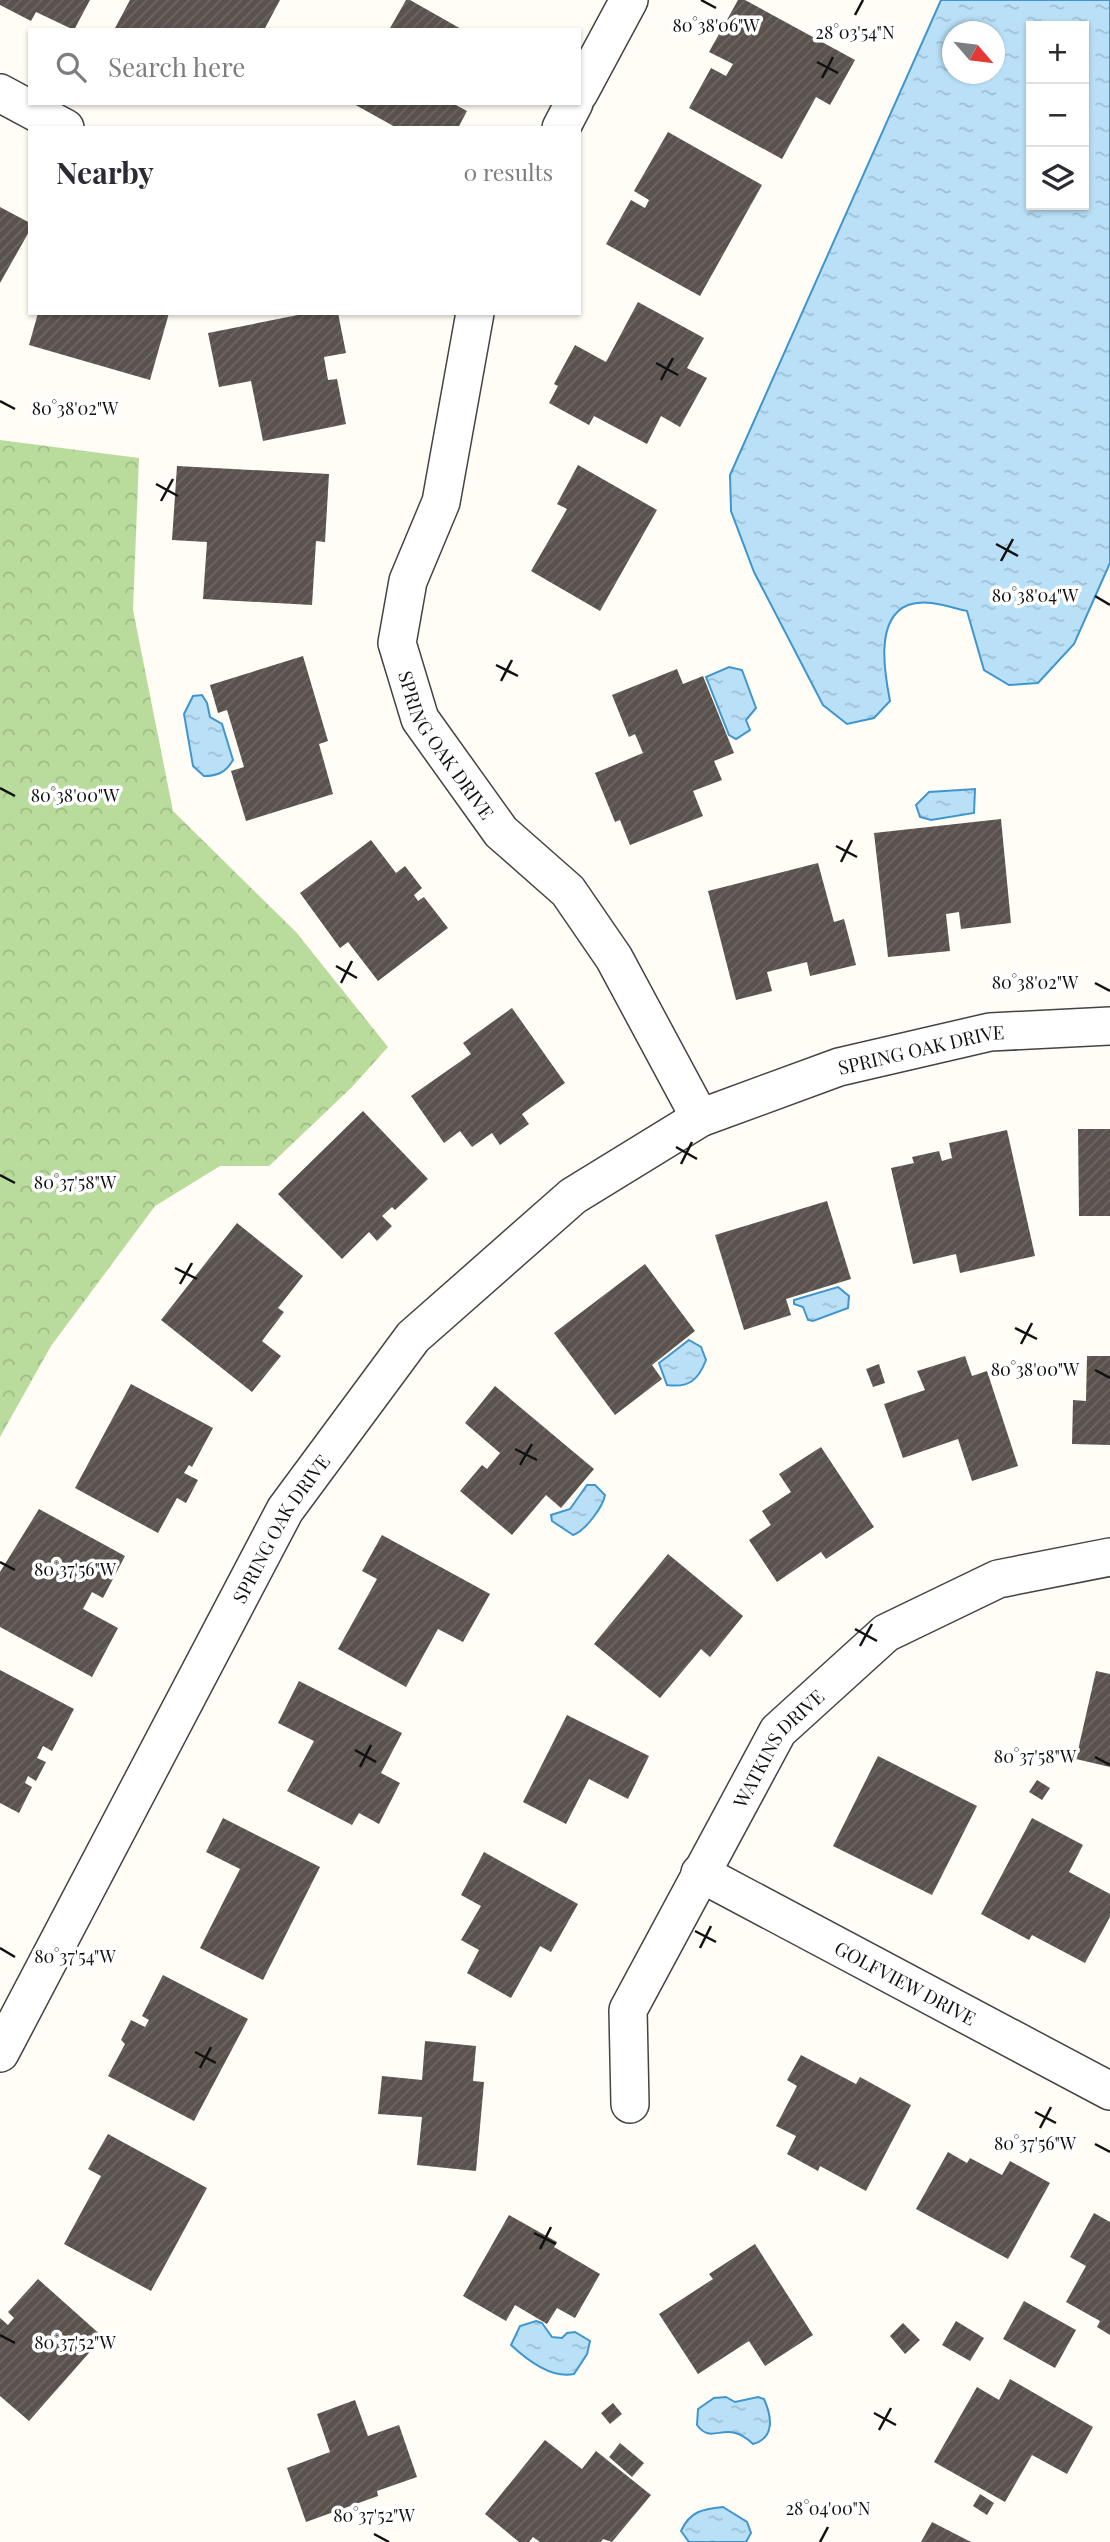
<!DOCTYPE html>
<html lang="en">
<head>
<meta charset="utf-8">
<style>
	:root { --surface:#fff; --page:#f7f7f7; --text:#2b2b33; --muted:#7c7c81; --line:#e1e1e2 }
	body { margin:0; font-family:"Playfair Display",serif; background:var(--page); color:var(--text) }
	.controls { position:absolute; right:21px; top:21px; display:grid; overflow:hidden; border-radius:0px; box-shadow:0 2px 5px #0004 }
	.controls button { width:63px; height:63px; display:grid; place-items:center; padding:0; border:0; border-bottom:2px solid var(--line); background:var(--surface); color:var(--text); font:35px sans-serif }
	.compass { position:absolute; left:942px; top:21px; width:63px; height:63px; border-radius:50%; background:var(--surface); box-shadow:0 2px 5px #0004; rotate:118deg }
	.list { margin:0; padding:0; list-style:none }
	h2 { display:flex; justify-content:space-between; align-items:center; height:91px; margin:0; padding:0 28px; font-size:30px }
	h2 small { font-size:23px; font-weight:400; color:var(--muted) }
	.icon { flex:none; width:38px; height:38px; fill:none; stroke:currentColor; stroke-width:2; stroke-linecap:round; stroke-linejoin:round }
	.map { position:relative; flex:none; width:1110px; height:2542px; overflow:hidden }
	.search { position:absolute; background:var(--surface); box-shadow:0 2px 5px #0004; left:28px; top:28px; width:553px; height:77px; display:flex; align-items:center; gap:18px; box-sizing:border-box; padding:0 24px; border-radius:0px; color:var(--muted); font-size:26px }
	.panel { position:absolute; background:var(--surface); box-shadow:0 2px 5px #0004; left:28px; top:126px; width:553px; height:189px; border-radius:0px }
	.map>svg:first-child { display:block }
	.forest { fill:url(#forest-crowns) }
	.water { fill:url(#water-ripples); stroke:#3f96cf; stroke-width:2; fill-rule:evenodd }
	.building { fill:url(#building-hatch) }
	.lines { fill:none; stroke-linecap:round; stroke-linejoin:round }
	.street-casing { stroke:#444; stroke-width:40 }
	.street { stroke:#fff; stroke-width:37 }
	.ticks { fill:none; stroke:#111; stroke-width:2.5 }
	.labels { text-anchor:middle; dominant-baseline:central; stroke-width:7; stroke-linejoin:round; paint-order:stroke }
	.street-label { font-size:19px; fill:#111; stroke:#fff }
	.ticks-label { font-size:18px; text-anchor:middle; fill:#111; stroke:#fff; stroke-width:7; stroke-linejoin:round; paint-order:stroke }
</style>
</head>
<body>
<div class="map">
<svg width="1110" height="2542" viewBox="0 0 1110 2542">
	<defs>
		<pattern id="forest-crowns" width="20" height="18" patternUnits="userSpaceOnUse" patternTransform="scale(1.75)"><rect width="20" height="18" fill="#b9dc9c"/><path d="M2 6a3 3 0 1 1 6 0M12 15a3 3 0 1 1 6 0" fill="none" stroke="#9ebc85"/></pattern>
		<pattern id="water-ripples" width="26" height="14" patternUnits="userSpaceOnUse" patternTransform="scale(1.75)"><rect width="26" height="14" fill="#b9e0f7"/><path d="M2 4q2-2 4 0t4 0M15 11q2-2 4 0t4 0" fill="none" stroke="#9ebfd3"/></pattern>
		<pattern id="building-hatch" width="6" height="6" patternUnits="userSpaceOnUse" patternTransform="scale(1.75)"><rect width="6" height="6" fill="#5a524d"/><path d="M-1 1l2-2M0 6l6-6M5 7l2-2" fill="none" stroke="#6d6662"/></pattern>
	</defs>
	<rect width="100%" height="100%" fill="#fffdf5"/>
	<polygon class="forest" points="0,440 139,458 133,610 173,811 296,932 388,1047 351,1088 269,1166 220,1166 155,1206 51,1346 0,1437"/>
	<g class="water">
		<path d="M 941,0 L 1110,0 L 1110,563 L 1074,644 L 1038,683 L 1009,685 L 984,670 L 967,611 C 949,607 926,598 908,605 C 874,619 885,675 890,701 L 874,718 L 847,724 L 823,705 L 754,572 L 731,511 L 730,475 ZM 1031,26 L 1084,26 L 1084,205 L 1031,205 ZM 953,32 L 995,32 L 995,74 L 953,74 Z"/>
		<polygon points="729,667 742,670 756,708 746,720 750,730 736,739 729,735 706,677"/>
		<path d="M 202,695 L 207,703 L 210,717 L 222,724 L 233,760 C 226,772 218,776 204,776 L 193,766 L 184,714 L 193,696 Z"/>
		<polygon points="975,789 974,813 931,820 920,817 916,805 929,792"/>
		<polygon points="838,1287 849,1296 848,1308 813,1321 808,1320 803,1307 794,1304 794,1300"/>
		<path d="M 689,1340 L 701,1347 L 706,1360 C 698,1381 688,1388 667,1385 L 659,1363 Z"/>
		<path d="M 587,1485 L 595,1485 L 605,1495 C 603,1507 585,1531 573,1535 L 552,1521 L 551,1515 L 570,1509 Z"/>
		<path d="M 536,2321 L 542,2323 L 552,2337 L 562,2338 L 567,2333 L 575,2332 L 590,2341 L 587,2354 L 574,2374 C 551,2379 527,2360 511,2345 L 520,2326 Z"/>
		<path d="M 726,2397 L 735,2402 L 758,2397 L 764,2399 C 772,2417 775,2438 753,2444 C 725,2417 713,2447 697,2425 L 698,2409 L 714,2398 Z"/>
		<path d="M 723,2507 L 747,2522 L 751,2533 L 746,2542 L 689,2542 L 681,2531 C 690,2511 703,2509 723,2507 Z"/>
	</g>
	<g class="building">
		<polygon points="0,0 90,0 74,30 36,12 31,21 0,5"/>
		<polygon points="130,0 280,0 264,30 114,30"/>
		<polygon points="406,0 410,0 463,30 389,30"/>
		<polygon points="738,0 745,0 855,60 830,105 816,97 782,159 689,108 711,68 726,76 733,64 709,52"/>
		<polygon points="352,103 452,103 467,111 458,128 397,128"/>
		<polygon points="668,132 762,185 700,296 606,244 631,200 645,208 649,200 634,191"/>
		<polygon points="0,207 30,223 30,230 0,283"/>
		<polygon points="638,302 704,338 687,368 707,378 680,427 661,416 647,444 594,416 589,425 549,403 558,386 554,384 575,345 606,362"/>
		<polygon points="38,313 169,313 150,380 29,345"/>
		<polygon points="308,313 338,313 346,353 324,357 328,380 337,379 346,424 263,441 251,381 219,387 208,333"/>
		<polygon points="578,465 657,510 600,611 531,571 567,509 557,504"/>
		<polygon points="177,466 329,474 325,542 316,541 312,605 203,599 207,542 172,540"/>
		<polygon points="303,656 328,741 319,744 333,794 246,821 231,771 244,767 227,710 218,713 210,685"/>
		<polygon points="677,669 683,684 703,676 734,753 714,761 722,780 693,791 703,816 630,845 620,820 615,822 595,773 643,753 635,734 629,737 612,695"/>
		<polygon points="1001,819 1011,923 961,929 959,912 946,914 950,951 888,957 874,833"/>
		<polygon points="371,840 396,873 405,866 422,888 414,895 418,901 424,897 448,928 378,981 348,942 340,948 300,893"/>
		<polygon points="818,863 834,922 844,919 856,965 810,976 807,962 767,972 772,991 736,1000 708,891"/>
		<polygon points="512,1008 565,1083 522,1114 529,1124 500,1145 492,1133 472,1147 460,1131 444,1143 411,1096 471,1054 463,1043"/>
		<polygon points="363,1111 428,1179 395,1210 392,1207 382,1216 392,1226 377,1241 369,1232 342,1259 278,1194"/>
		<polygon points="1078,1129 1110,1129 1110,1216 1079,1216"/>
		<polygon points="1007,1130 1035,1256 960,1273 956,1254 913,1264 891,1168 914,1163 912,1157 939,1151 942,1161 952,1158 949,1143"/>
		<polygon points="827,1201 851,1279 786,1299 791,1315 744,1330 715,1235"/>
		<polygon points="237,1223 303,1276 278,1308 284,1312 262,1341 281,1356 252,1392 161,1320"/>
		<polygon points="645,1264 695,1331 652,1365 662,1379 615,1415 554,1333"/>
		<polygon points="965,1356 972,1376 987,1371 1018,1466 972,1481 958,1439 903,1458 884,1404 925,1390 917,1371"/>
		<polygon points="1087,1356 1110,1356 1110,1445 1072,1444 1073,1400 1086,1401"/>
		<polygon points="879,1364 885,1383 873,1387 866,1369"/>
		<polygon points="131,1384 213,1428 192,1467 189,1465 184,1473 198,1480 186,1503 177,1498 158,1533 75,1488"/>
		<polygon points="495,1386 594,1469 561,1508 546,1495 512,1535 460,1491 482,1465 487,1469 500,1453 465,1423"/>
		<polygon points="821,1447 874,1527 826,1559 821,1552 777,1582 749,1540 771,1525 762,1511 791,1492 779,1474"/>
		<polygon points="39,1509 125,1556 103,1598 92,1592 83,1609 118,1628 92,1677 0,1627 0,1572"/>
		<polygon points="382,1535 490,1594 463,1642 438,1629 406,1687 338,1649 377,1579 362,1571"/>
		<polygon points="668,1554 743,1616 710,1657 701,1649 660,1698 594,1644"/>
		<polygon points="0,1670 74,1709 52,1751 43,1746 37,1758 46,1762 36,1781 28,1776 25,1783 32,1787 19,1813 0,1803"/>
		<polygon points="1096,1671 1110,1674 1110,1767 1076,1759"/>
		<polygon points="299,1681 402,1733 381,1773 400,1783 379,1824 359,1813 352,1825 287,1791 314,1741 278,1723"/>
		<polygon points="567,1715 649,1756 628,1799 589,1779 566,1824 523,1802"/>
		<polygon points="878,1756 977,1806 932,1895 833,1846"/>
		<polygon points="1037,1780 1050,1788 1042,1800 1029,1792"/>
		<polygon points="223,1818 320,1867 263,1980 200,1948 240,1869 206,1852"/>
		<polygon points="1032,1818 1083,1845 1069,1872 1110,1894 1110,1917 1085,1963 1032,1935 1029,1940 981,1914"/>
		<polygon points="484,1852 578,1904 551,1952 540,1946 511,1998 467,1973 479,1950 461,1940 481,1906 461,1895"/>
		<polygon points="163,1975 248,2019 194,2121 108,2076 125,2044 121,2040 131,2020 145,2027 149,2020 142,2016"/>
		<polygon points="425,2041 476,2046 473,2081 484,2082 476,2171 417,2165 422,2117 378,2114 382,2076 422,2080"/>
		<polygon points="801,2055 856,2084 860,2077 911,2105 866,2191 820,2166 818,2171 787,2154 796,2136 776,2126 797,2086 787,2080"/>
		<polygon points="108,2134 207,2188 151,2291 64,2244 101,2176 88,2169"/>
		<polygon points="948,2152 967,2163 970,2158 1002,2175 1010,2161 1050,2183 1008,2259 916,2209"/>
		<polygon points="1094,2213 1110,2222 1110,2335 1097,2327 1100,2321 1066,2302 1086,2266 1070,2257"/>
		<polygon points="509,2215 557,2242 554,2247 600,2274 575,2318 557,2308 547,2324 515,2305 506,2321 463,2296"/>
		<polygon points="755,2244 813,2335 765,2366 749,2341 698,2374 659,2314 713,2279 709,2274"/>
		<polygon points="38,2279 103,2337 29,2421 0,2396 0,2318 8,2325 14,2318 8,2312"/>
		<polygon points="1024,2301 1076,2330 1055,2368 1003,2339"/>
		<polygon points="956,2321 984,2338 970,2361 942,2345"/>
		<polygon points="903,2323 920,2340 905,2354 890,2336"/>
		<polygon points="1010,2379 1093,2427 1067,2474 1032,2455 1005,2502 934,2462 977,2387 999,2400"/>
		<polygon points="355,2400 368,2436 399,2425 417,2477 377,2491 378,2496 306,2522 287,2468 330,2452 317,2414"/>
		<polygon points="613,2403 622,2414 610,2424 601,2413"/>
		<polygon points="545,2440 582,2469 596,2451 651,2495 612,2542 603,2539 601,2542 540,2542 533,2537 529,2542 519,2542 485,2514"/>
		<polygon points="620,2443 644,2463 632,2477 609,2457"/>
		<polygon points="980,2494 994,2503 987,2515 973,2506"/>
		<polygon points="932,2522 971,2542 921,2542"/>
	</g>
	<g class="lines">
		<defs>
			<g id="street">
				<polyline points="0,93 65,128"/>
				<polyline points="579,93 629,0"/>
				<polyline points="561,128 574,103"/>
				<path id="s1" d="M 475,313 L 441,502 L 408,581 L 397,643 L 420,719 L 501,832 L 568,891 L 614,958 L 700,1118"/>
				<path id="s2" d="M 700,1873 L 1110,2091"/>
				<path id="s3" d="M 0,2053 L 285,1510 L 413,1337 L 573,1196 L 700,1118 L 839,1067 L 990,1032 L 1110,1026"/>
				<path id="s4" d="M 630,2104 L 628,2010 L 778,1731 L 886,1633 L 998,1579 L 1110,1557"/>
			</g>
		</defs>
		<use href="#street" class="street-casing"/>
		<use href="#street" class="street"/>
	</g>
	<path class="ticks" d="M 701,0 L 716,8M 855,15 L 863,0M 817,62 L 838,73M 822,78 L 833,57M 656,363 L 678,375M 661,380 L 673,358M 0,401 L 15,409M 156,484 L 178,496M 161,501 L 173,479M 996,544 L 1018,556M 1001,561 L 1013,539M 1095,596 L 1110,605M 496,665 L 518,676M 501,681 L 512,660M 0,788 L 15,796M 836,846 L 857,857M 841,862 L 852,840M 336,966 L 357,978M 341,983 L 352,961M 1095,983 L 1110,991M 676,1147 L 697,1159M 681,1164 L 692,1142M 0,1175 L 15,1183M 175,1268 L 197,1279M 180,1284 L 192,1263M 1015,1328 L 1037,1339M 1021,1344 L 1032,1323M 1095,1370 L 1110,1378M 515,1449 L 537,1460M 520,1465 L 532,1444M 0,1562 L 15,1570M 855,1629 L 877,1641M 860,1646 L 872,1624M 355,1750 L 376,1762M 1095,1757 L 1110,1765M 360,1767 L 371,1745M 695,1931 L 716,1942M 0,1948 L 15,1957M 700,1948 L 711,1926M 195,2052 L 216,2063M 200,2068 L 211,2047M 1035,2112 L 1056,2123M 1040,2128 L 1051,2107M 1095,2144 L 1110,2152M 534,2233 L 556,2244M 540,2249 L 551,2227M 0,2335 L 15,2343M 874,2413 L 896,2425M 879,2430 L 891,2408M 374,2534 L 389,2542M 820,2542 L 828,2527"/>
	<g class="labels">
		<g class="street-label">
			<text stroke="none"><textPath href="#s1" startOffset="455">SPRING OAK DRIVE</textPath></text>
			<text stroke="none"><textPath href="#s3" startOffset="1423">SPRING OAK DRIVE</textPath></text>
			<text stroke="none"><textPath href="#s3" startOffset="595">SPRING OAK DRIVE</textPath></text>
			<text stroke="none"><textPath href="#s4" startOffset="397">WATKINS DRIVE</textPath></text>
			<text stroke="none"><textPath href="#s2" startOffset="233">GOLFVIEW DRIVE</textPath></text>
		</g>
	</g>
	<g class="ticks-label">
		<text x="716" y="32">80°38'06"W</text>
		<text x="855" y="39">28°03'54"N</text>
		<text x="75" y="415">80°38'02"W</text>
		<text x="1035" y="602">80°38'04"W</text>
		<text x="75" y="802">80°38'00"W</text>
		<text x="1035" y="989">80°38'02"W</text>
		<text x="75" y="1189">80°37'58"W</text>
		<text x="1035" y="1376">80°38'00"W</text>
		<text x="75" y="1576">80°37'56"W</text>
		<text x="1035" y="1763">80°37'58"W</text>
		<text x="75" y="1963">80°37'54"W</text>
		<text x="1035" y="2150">80°37'56"W</text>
		<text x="75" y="2349">80°37'52"W</text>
		<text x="828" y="2515">28°04'00"N</text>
		<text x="374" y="2522">80°37'52"W</text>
	</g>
</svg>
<div class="controls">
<button>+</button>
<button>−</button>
<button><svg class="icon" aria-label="layers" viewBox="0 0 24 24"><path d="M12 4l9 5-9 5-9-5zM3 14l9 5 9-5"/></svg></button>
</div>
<svg class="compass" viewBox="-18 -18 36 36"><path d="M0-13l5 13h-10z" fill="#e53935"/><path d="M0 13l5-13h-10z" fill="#7c7c81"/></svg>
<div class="search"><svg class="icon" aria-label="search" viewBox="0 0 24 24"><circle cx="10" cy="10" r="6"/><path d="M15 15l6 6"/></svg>Search here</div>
<section class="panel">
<h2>Nearby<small>0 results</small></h2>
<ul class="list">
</ul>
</section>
</div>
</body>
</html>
